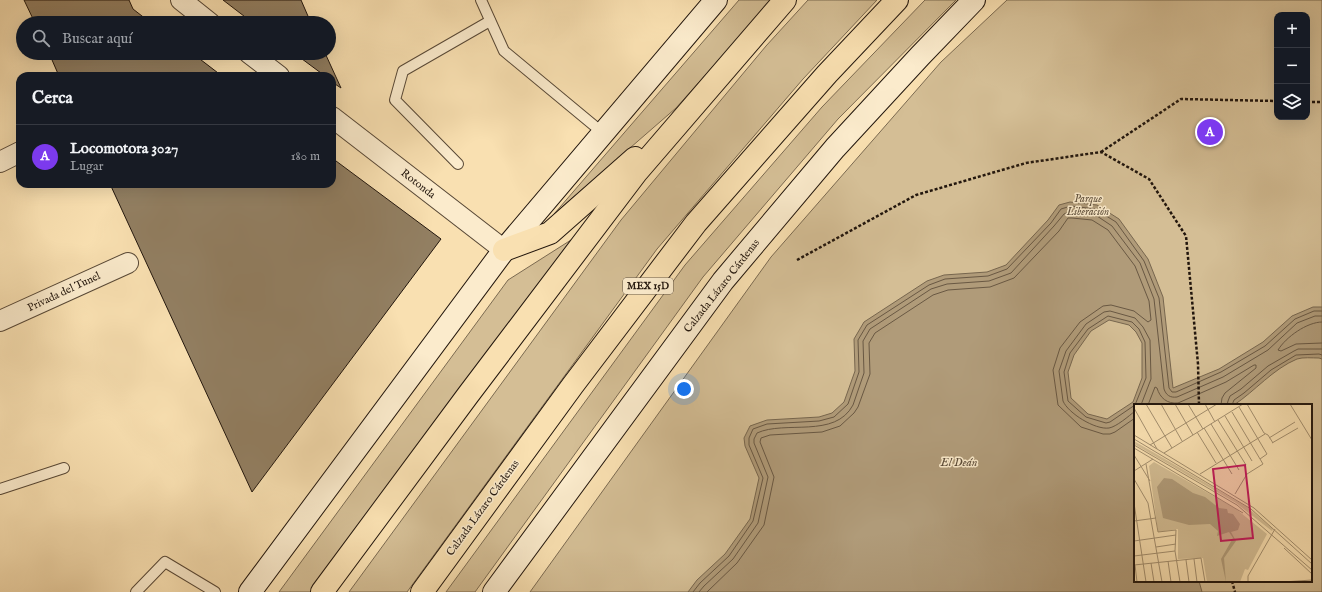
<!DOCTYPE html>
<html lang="es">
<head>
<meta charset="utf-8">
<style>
	:root { --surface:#171b24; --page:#242831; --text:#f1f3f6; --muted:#9ea1a6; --line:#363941; --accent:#7c3aed }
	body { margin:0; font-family:"IM FELL English",serif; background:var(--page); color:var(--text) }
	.controls { position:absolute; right:12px; top:12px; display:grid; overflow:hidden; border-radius:8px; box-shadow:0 4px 16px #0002 }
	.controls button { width:36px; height:36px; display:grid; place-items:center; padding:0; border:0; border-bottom:1px solid var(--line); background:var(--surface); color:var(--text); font:20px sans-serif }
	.you { position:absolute; left:684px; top:389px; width:14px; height:14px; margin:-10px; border:3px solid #fff; border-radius:50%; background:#1a73e8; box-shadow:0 0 0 6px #1a73e833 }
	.badge { display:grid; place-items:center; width:26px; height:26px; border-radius:50%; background:var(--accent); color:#fff; font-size:13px; font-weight:700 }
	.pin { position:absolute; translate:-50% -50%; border:2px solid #fff; box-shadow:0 1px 4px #0006 }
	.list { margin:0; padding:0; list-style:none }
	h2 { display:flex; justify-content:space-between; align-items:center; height:52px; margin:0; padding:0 16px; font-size:17px }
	h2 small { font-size:13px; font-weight:400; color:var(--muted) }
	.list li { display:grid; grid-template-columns:26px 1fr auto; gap:12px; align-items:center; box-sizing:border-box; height:64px; padding:0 16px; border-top:1px solid var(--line) }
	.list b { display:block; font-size:15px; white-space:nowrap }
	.list p { margin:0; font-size:13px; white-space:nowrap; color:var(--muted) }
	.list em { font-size:13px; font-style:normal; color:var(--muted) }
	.icon { flex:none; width:22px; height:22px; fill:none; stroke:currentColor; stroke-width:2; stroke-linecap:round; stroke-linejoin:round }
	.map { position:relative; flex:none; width:1322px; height:592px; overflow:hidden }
	.search { position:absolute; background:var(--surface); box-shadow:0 4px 16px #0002; left:16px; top:16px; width:320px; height:44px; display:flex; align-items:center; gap:10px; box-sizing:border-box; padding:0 14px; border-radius:22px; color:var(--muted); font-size:15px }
	.panel { position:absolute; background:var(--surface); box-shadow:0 4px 16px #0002; left:16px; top:72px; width:320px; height:116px; border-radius:12px }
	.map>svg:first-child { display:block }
	.green { fill:#d4be95; stroke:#7b6a51; fill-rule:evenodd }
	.water { fill:#b09b79; stroke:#77664e; fill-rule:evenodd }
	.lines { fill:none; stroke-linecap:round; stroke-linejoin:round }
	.shore { stroke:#695843; stroke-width:1 }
	.building { fill:#927f62; stroke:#22160d }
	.lane-casing { stroke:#584836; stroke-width:12 }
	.street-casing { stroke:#584836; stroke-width:22 }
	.secondary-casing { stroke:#22160d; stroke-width:24 }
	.highway-casing { stroke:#22160d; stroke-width:24 }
	.path { stroke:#22160d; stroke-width:2.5; stroke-dasharray:3 2; stroke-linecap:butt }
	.lane { stroke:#fbebcc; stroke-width:10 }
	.street { stroke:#fbebcc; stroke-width:20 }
	.secondary { stroke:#fbebcc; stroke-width:22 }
	.highway { stroke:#f9e0b1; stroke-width:22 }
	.labels { text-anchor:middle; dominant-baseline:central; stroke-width:3; stroke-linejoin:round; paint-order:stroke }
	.shield { fill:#fbebcc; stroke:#635646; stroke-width:1 }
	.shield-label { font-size:10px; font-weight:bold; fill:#22160d }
	.street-label { font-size:11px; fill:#22160d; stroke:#fbebcc }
	.park-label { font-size:11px; font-style:italic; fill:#60513d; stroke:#fbebcc }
	.water-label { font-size:12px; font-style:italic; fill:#5b4b38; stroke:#fbebcc }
	.inset-road { fill:none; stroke:#a38f6f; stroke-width:1 }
	.view { fill:#c2185b; fill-opacity:0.15; stroke:#c2185b; stroke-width:2 }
	.inset-edge { fill:none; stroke:#22160d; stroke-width:2 }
</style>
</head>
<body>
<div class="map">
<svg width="1322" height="592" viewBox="0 0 1322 592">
	<rect width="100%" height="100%" fill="#f9e0b1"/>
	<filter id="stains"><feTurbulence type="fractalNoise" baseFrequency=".005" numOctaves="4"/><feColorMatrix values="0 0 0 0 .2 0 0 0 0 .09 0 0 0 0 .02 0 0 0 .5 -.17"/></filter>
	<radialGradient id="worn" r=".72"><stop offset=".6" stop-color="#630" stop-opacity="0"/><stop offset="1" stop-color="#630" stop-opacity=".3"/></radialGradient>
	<g class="green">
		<polygon points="739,0 772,0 676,108 554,214"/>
		<polygon points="808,0 877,0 803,79 657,249 407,592 349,592 621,220 766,46"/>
		<polygon points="925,0 956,0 838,119 703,277 475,592 446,592 685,265 822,107"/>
		<path d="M 1007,0 L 1322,0 L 1322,592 L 530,592 L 771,257 L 941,62 ZM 1277,15 L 1307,15 L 1307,117 L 1277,117 ZM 1135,405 L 1311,405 L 1311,581 L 1135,581 Z"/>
		<polygon points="571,240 312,592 279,592 508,280"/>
	</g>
	<path class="water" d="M 1070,202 L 1097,205 L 1119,219 L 1148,259 L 1163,297 L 1173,388 L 1219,369 L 1263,342 L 1292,316 L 1313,307 L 1322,307 L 1322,359 L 1319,358 C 1312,358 1303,357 1297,359 C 1273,369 1255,391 1234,405 L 1135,405 L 1135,581 L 1199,581 L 1202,592 L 688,592 L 697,580 L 725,554 L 750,519 L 759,478 L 745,446 L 744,438 L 750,426 L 767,420 L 819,417 L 832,413 L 844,402 L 855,371 L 854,339 L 864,322 L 927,281 L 944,275 L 987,272 L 1006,265 L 1048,220 L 1059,205 ZM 1109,320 L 1129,325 L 1136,332 L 1142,343 L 1142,378 L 1133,402 L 1107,419 L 1088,414 L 1071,398 L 1068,372 L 1074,355 L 1091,331 Z"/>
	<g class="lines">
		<g class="shore">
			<path d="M 1322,322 C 1307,322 1286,337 1278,350 L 1281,351 L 1296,344 L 1322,343"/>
			<polyline points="1135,405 1110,422 1106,423 1086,417 1068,401 1064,372 1070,353 1088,329 1108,316 1132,322 1139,329 1145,342 1146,378 1135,405"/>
			<path d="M 1148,405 L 1155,387 L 1157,388 C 1160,398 1167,404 1178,403 L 1226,382 L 1254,365 L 1256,365 L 1256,368 L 1225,393 L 1222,398 L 1221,405"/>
			<polyline points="1227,405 1228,401 1230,396 1241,389 1268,366 1294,351 1298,349 1322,349"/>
			<polyline points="1232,405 1234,400 1244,393 1271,370 1296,355 1319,354 1322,355"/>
			<path d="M 1135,411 C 1129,416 1116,427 1109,428 C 1095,430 1068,413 1063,401 L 1059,371 L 1066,351 L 1086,324 L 1104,312 L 1110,311 L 1135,318 L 1143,327 L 1150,340 L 1151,379 L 1141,405"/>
			<polyline points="693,592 700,583 729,556 753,521 763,478 749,445 749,438 753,429 767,424 819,421 834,417 848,404 859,372 858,340 867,325 929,285 945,279 988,276 1007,269 1051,223 1061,209 1071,206 1095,209 1116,222 1144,261 1159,298 1169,388 1172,392 1176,392 1221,372 1265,346 1295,319 1314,311 1322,311"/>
			<path d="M 699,592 L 704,586 L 733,559 L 758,523 L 768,477 L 754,443 L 754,439 L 757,433 C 785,420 835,439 853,405 L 864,373 L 863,341 L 870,329 L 931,289 L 947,284 L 989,281 L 1011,273 L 1054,226 L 1064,214 L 1071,211 L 1094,214 L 1112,226 L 1140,263 L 1154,299 L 1164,389 C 1166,395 1170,398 1177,397 L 1223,377 L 1268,350 L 1297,323 L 1315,316 L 1322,316"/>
			<polyline points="707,592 737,563 764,525 774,477 760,442 761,438 770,435 822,432 840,426 854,413 858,407 870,374 869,343 875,333 933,295 948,290 990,287 1014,278 1059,231 1068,218 1072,218 1092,220 1108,230 1135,266 1149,301 1151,320 1148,322 1134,311 1111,305 1103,306 1080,322 1060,348 1053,370 1058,405 1081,427 1103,434 1110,434 1115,432 1135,418"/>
		</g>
	</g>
	<g class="building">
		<polygon points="24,0 129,0 133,9 151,23 35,23"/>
		<polygon points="223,0 301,0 311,23 253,23"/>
		<polygon points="49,53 192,53 222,76 59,76"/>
		<polygon points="294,53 325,53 341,88 332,82 332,76 325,76"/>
		<polygon points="332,158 441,239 252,492 110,184 332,184"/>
	</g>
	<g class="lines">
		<defs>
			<g id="lane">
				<polyline points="481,0 504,51 603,133"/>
				<polyline points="458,164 395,100 403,71 490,21"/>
				<polyline points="0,489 64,468"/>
				<polyline points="136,592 165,562 215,592"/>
			</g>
			<g id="street">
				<polyline points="181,0 210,23"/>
				<polyline points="249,53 279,76"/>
				<polyline points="332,117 504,250"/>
				<polyline points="0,162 20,152"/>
				<polyline points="0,321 128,263"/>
			</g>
			<g id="secondary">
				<polyline points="250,592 504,250 716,0"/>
				<polyline points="494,592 723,281 835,148 920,56 974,0"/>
			</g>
			<g id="highway">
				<polyline points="504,250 550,233 635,158"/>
				<polyline points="322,592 468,395 636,173 785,0"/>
				<polyline points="422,592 573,385 696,223 827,74 897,0"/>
			</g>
		</defs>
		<use href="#lane" class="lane-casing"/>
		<use href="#street" class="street-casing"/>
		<use href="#secondary" class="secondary-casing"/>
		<use href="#highway" class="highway-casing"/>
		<g class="path">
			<polyline points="1307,102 1322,102"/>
			<polyline points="1101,152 1181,99 1277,101"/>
			<polyline points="797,260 916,195 1026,163 1101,152 1149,179 1186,236 1198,364 1199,405"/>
			<polyline points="1232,581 1235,592"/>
		</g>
		<use href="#lane" class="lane"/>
		<use href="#street" class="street"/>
		<use href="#secondary" class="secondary"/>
		<use href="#highway" class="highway"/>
	</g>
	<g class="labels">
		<rect class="shield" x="623" y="278" width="50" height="16" rx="3"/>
		<g class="shield-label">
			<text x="648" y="286">MEX 15D</text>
		</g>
		<g class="street-label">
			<text transform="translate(418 184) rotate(38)">Rotonda</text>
			<text transform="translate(722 286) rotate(-52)">Calzada Lázaro Cárdenas</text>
			<text transform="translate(64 292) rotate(-25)">Privada del Tunel</text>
			<text transform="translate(483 508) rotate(-54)">Calzada Lázaro Cárdenas</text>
		</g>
		<g class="park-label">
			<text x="1088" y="199">Parque<tspan x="1088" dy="13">Liberación</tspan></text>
		</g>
		<g class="water-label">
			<text x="959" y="462">El Deán</text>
		</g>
	</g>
	<g transform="translate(1134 404)">
		<rect width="178" height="178" fill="#f9e0b1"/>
		<path d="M 0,37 L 113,103 L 139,125 L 138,127 L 102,99 L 0,40 ZM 20,58 L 102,105 L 133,130 L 114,166 L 111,165 L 106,178 L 73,178 L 69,154 L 44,155 L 44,125 L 24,128 L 15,62 Z" fill="#d4be95"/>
		<path d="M 30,74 L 38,75 L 59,89 L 71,93 L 85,104 L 93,105 L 94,109 L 99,110 L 106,120 L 104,126 L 97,128 L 102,137 L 90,154 L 92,178 L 87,155 L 99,134 L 95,128 L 83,132 L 84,127 L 76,120 L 55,121 L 29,114 L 23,83 Z" fill="#b09b79"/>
		<path class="inset-road" d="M 12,0 L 38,44M 27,0 L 48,37M 41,0 L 59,31M 54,0 L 69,25M 71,0 L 81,18M 113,0 L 130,29 L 134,31 L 139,39M 156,0 L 178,36M 105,3 L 133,50 L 126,55M 0,4 L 23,45M 98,8 L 129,60 L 113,70 L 101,90M 91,12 L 118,57M 84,16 L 112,61M 77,20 L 105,66M 70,24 L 98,70M 63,28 L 82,59M 0,31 L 120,104 L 178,156M 135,34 L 161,18M 0,35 L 117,105 L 178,160M 138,39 L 164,24M 0,41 L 103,101 L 178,166M 16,41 L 83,0M 0,44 L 109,109M 30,49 L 109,0M 0,51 L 16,77M 12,60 L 24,128 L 42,126 L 41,147 L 46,178M 0,67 L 19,55M 66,70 L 131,30M 0,75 L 14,99 L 28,178M 0,99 L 12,178M 0,117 L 22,114M 0,137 L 42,131M 22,143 L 42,140M 150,144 L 178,170M 0,152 L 41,147M 60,155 L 63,178M 52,156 L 55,178M 34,157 L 37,178M 17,159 L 20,178M 0,161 L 67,154 L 71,178M 1,161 L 3,178M 114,178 L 114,172 L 141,125M 149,178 L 178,176"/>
		<path class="view" d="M 111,61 L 119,134 L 87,137 L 79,65 Z"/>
		<rect width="178" height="178" class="inset-edge"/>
	</g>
	<rect width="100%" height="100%" filter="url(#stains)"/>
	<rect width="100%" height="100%" fill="url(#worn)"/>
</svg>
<div class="controls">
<button>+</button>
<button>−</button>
<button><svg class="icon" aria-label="layers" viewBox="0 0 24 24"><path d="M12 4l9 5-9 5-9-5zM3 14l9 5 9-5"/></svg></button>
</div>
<div class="you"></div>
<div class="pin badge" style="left:1210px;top:132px">A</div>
<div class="search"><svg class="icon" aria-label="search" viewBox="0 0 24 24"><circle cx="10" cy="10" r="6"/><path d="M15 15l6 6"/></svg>Buscar aquí</div>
<section class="panel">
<h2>Cerca<small></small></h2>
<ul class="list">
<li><span class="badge">A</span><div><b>Locomotora 3027</b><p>Lugar</p></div><em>180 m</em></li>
</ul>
</section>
</div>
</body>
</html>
